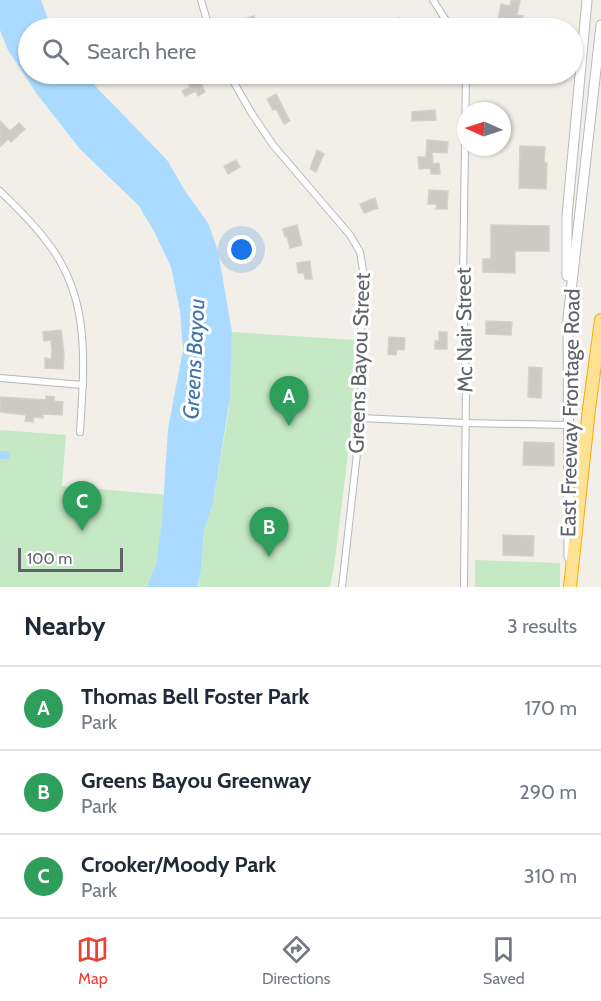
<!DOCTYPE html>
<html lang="en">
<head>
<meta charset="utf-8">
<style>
	:root { --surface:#fff; --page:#f2f2f3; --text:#1f2937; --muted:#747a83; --line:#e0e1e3; --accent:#ea4335 }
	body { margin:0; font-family:Cabin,sans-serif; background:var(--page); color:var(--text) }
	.compass { position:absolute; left:457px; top:102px; width:54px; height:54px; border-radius:50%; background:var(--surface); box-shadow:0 2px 4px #0004; rotate:273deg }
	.scale { position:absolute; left:18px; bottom:15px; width:105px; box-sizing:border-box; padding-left:6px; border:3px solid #5f6368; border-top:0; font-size:16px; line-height:21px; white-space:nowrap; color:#5f6368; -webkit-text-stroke:4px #fff; paint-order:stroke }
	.you { position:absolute; left:242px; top:250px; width:21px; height:21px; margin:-15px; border:4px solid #fff; border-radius:50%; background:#1a73e8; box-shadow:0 0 0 9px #1a73e833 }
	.badge { display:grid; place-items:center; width:39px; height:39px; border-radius:50%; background:var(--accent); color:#fff; font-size:20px; font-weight:700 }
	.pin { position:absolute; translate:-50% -50px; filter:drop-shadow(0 2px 3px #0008) }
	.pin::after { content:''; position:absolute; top:32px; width:21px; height:18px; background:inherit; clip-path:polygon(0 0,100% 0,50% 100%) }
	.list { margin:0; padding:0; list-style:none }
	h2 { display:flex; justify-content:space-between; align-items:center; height:78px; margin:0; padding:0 24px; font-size:26px }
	h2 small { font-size:20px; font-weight:400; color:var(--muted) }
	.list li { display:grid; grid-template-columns:39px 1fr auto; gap:18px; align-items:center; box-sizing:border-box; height:84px; padding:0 24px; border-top:2px solid var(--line) }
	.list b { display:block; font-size:22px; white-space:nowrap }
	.list p { margin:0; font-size:20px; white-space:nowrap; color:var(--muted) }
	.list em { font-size:20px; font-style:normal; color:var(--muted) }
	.icon { flex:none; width:33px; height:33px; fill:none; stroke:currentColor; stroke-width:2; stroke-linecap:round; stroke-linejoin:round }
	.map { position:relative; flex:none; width:601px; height:587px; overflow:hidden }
	.search { position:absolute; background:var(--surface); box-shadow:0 2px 4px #0004; left:18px; right:18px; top:18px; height:66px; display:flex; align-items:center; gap:15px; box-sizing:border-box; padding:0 21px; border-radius:33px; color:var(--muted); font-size:22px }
	.sheet { height:330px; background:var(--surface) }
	nav { display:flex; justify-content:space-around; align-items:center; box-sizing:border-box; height:84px; border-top:2px solid var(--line); background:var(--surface); font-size:16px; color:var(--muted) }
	nav a { display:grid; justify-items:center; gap:3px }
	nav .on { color:var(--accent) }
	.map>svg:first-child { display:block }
	.green { fill:#c5e8c5 }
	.water { fill:#aadaff }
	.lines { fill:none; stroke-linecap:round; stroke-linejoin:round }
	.canal { stroke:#aadaff; stroke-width:8 }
	.building { fill:#cccac5; stroke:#d6d1c6; stroke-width:1.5 }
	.street-casing { stroke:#b5b8bc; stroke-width:8 }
	.secondary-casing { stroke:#b6babf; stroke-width:11 }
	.highway-casing { stroke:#f9ab00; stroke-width:14 }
	.street { stroke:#fff; stroke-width:6 }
	.secondary { stroke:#fff; stroke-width:9 }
	.highway { stroke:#fde293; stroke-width:12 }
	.labels { text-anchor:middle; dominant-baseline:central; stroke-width:6; stroke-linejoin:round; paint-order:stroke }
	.street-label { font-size:21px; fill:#5f6368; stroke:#fff }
	.water-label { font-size:22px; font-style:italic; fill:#4174aa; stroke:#fff }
</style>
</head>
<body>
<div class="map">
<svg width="601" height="587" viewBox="0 0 601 587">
	<rect width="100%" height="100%" fill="#f1efe8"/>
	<g class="green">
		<polygon points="232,332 355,340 353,414 334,567 330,587 197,587 201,570 204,531 213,503 229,409"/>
		<polygon points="0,430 66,435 62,486 168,495 167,508 151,587 0,587"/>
		<polygon points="475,560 560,563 560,587 475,587"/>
	</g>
	<polygon class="water" points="0,0 41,0 51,28 28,28 28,74 86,74 98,89 167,160 185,191 208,223 218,251 232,332 230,398 213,503 204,531 201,570 197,587 147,587 156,564 162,522 168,429 183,350 180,311 171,267 155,233 139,206 80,149 37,94 8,50 0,30"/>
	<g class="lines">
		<polyline class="canal" points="0,455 6,455"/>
	</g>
	<g class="building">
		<polygon points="511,0 520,0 517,15 523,16 521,27 504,24 505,21 498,20 501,4 510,6"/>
		<polygon points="254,16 257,25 266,23 268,28 248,28 245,19"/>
		<polygon points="399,18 403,20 412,28 389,28"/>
		<polygon points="198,76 205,92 198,96 196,91 185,96 182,91 190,87 187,81"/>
		<polygon points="276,94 290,121 284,124 276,109 273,110 267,99"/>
		<polygon points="435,110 436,120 412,121 412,112"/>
		<polygon points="0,121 10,131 19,123 25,129 11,142 8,139 0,147"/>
		<polygon points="427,140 448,142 447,153 432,152 433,164 439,163 440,174 431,174 430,168 419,169 418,157 426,157"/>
		<polygon points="520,146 545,147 544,163 547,163 546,189 519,188"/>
		<polygon points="317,150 324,154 316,172 310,169"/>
		<polygon points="236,160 240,167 228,174 224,166"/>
		<polygon points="429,190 448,191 447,209 436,209 437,204 428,204"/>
		<polygon points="375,198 378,208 364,213 360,204"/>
		<polygon points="297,225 302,245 290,248 287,236 285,237 283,229"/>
		<polygon points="491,225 549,226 549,251 515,251 515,273 483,272 483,259 491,259"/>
		<polygon points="310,261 312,279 305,279 304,273 298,273 297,263"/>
		<polygon points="486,321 512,322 511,335 486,334"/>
		<polygon points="61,330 64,354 63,369 45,368 45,358 51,359 52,351 51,340 44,341 43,332"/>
		<polygon points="439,332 447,332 447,349 435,349 435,341 439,341"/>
		<polygon points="389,337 405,338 404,350 397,349 396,355 388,354"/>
		<polygon points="529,367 542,368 541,398 528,397"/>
		<polygon points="46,396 54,397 54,401 63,402 62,415 43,414 43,418 34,417 33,422 25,421 26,415 0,412 0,397 46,400"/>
		<polygon points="524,442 554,443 554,466 523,465"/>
		<polygon points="503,535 534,536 533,556 503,555"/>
	</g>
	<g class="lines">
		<defs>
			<g id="street">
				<polyline points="201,0 209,28"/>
				<polyline points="433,0 447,22 455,28"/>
				<polyline points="229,74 252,114 273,145 350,235 360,252 363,270 361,315 361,418 342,587"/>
				<path d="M 0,191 C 15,206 31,221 44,238 C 92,296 84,362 80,432"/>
				<polyline points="0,378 83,385"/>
				<polyline points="361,418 465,423 567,425"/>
				<polyline points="464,587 466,388 463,283 466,74"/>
			</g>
			<g id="secondary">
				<polyline points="567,276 567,216 587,0"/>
				<polyline points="569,557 568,318 601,25"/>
			</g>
			<polyline id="highway" points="570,587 589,409 601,320"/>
		</defs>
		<use href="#street" class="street-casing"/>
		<use href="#secondary" class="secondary-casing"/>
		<use href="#highway" class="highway-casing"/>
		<use href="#street" class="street"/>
		<use href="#secondary" class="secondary"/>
		<use href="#highway" class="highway"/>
	</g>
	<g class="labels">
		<g class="street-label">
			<text transform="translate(464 330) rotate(-91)">Mc Nair Street</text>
			<text transform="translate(359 363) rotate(-88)">Greens Bayou Street</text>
			<text transform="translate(570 413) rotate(-89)">East Freeway Frontage Road</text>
		</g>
		<g class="water-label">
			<text transform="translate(194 359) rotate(-87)">Greens Bayou</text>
		</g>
	</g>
</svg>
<svg class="compass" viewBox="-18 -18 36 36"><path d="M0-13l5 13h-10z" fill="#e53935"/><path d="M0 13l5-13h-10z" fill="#747a83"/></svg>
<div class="scale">100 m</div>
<div class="you"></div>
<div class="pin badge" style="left:289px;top:426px;background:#2e9e5b">A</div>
<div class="pin badge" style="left:269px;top:557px;background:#2e9e5b">B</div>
<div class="pin badge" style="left:82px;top:531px;background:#2e9e5b">C</div>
<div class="search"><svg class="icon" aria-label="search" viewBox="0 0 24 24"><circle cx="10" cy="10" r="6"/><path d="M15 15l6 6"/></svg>Search here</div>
</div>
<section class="sheet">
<h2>Nearby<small>3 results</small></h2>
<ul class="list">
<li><span class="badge" style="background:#2e9e5b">A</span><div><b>Thomas Bell Foster Park</b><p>Park</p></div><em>170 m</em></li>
<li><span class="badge" style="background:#2e9e5b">B</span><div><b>Greens Bayou Greenway</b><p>Park</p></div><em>290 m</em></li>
<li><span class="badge" style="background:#2e9e5b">C</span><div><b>Crooker/Moody Park</b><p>Park</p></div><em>310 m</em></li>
</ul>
</section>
<nav>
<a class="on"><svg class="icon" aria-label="map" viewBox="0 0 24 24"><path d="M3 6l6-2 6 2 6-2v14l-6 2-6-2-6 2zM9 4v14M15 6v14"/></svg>Map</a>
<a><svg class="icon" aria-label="directions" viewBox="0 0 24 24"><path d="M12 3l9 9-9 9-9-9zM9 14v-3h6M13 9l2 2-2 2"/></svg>Directions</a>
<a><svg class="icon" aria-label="saved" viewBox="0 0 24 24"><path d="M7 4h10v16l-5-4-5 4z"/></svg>Saved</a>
</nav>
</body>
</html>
